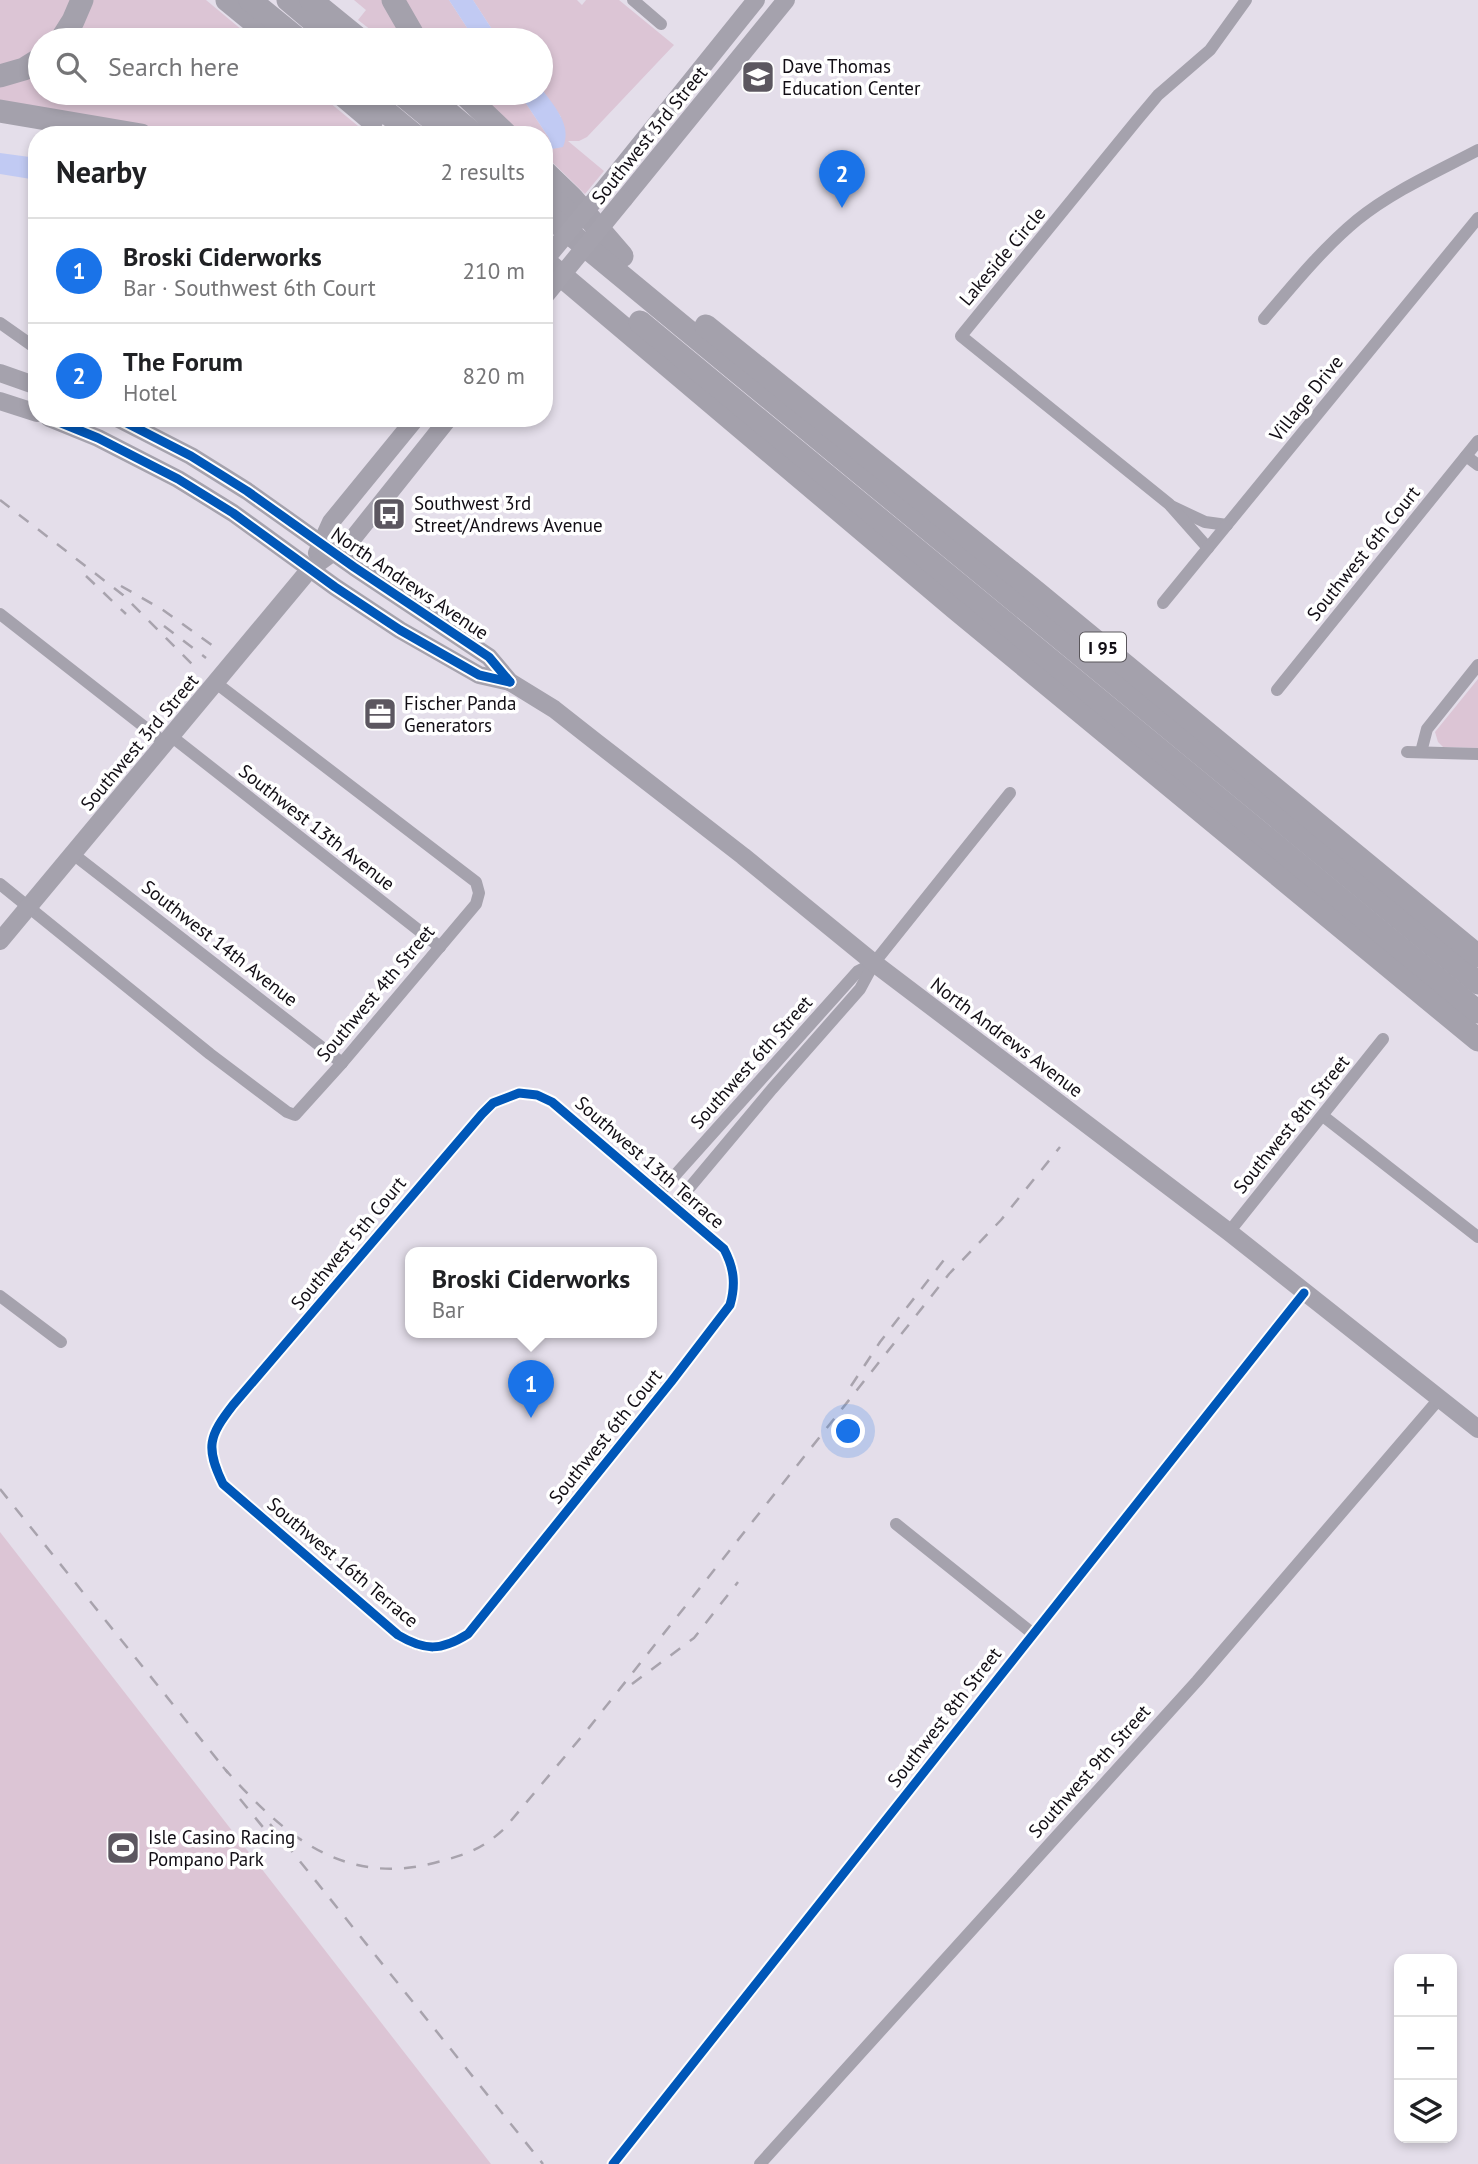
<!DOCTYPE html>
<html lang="en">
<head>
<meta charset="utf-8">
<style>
	:root { --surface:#fff; --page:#f2f2f2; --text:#202124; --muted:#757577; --line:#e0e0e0; --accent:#1a73e8 }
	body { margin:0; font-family:"PT Sans",sans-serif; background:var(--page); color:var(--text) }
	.controls { position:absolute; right:21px; bottom:21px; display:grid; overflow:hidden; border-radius:14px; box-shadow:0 4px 10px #0003 }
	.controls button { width:63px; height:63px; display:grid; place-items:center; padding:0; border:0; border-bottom:2px solid var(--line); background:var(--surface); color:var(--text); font:35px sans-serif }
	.you { position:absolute; left:849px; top:1432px; width:24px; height:24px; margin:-18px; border:5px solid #fff; border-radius:50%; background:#1a73e8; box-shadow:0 0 0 10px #1a73e833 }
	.badge { display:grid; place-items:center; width:46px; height:46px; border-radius:50%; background:var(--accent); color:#fff; font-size:23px; font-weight:700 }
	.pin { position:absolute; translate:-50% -58px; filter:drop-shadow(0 2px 4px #0008) }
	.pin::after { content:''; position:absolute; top:37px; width:24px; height:21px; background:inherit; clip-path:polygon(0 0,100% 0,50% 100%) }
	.popup { position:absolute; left:405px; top:1247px; width:252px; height:91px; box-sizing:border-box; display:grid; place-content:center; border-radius:14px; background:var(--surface); filter:drop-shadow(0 2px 5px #0005); font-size:23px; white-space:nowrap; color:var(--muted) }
	.popup b { font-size:26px; color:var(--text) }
	.popup::after { content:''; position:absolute; left:50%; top:100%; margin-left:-14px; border:14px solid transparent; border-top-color:var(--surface) }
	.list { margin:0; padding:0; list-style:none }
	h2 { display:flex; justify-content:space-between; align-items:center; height:91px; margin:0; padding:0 28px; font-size:30px }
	h2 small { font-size:23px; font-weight:400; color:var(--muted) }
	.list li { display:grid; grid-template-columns:46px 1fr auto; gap:21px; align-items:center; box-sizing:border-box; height:105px; padding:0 28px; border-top:2px solid var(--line) }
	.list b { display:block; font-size:26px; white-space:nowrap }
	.list p { margin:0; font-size:23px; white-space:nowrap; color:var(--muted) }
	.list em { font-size:23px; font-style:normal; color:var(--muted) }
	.icon { flex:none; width:38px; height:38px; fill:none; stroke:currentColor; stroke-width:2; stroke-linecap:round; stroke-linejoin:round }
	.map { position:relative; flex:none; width:1478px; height:2164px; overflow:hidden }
	.search { position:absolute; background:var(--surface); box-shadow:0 4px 10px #0003; left:28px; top:28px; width:525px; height:77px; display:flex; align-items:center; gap:18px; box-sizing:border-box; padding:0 24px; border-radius:38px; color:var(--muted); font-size:26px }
	.panel { position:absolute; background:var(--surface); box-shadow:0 4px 10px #0003; left:28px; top:126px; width:525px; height:301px; border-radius:28px }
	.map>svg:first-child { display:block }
	.green { fill:#dcc5d5 }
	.water { fill:#c1caf3 }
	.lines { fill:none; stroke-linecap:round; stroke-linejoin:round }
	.street { stroke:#a5a2ad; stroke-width:12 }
	.secondary { stroke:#a5a2ad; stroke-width:18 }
	.highway { stroke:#a4a1ac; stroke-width:23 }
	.rail { stroke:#a8a3ad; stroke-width:2.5; stroke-dasharray:12 12; stroke-linecap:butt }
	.secondary-bridge { stroke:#a5a2ad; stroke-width:18 }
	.cycleway-casing { stroke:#fff; stroke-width:13 }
	.cycleway { stroke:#0057b8; stroke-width:9 }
	.labels { text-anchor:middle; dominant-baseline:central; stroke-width:7; stroke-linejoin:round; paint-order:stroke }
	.shield { fill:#fff; stroke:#59565b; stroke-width:2 }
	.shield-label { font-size:18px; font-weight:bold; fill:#120e15 }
	.poi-label { font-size:19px; fill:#120e15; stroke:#fff; text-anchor:start }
	.street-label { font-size:19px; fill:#120e15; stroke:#fff }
</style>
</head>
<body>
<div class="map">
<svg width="1478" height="2164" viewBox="0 0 1478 2164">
	<rect width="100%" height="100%" fill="#e4deea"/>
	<g class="green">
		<polygon points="0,0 72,0 59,27 48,40 40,40 40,47 29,56 0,66"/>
		<polygon points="90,0 206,0 254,40 73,40"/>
		<polygon points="354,0 383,0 406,40 384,40 358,20 366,10"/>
		<polygon points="403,0 449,0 475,40 429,40"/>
		<polygon points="473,0 577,0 582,5 586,0 619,0 674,45 587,137 579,141 568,141 604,171 585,194 544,154 544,135 523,135 477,93 519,93 549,138 552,149 561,117 541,88 541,40 499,40"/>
		<polygon points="40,70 40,93 318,93 369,135 207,135 0,105 0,86"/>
		<polygon points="1478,679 1478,748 1443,747 1438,742 1435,732"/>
		<polygon points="0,1532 491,2164 0,2164"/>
	</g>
	<g class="water">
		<polygon points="449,0 473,0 499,40 475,40"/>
		<path d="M 541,88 C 553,105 573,125 563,147 L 552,149 L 549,138 L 519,93 L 541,93 Z"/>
		<polygon points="0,153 37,158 37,180 0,174"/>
	</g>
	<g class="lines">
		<g class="street">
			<polyline points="633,0 661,24"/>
			<path d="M 1264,319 C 1293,285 1322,249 1357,220 C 1393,191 1436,172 1478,150"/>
			<polyline points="0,323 37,349"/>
			<polyline points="1466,456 1478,465"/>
			<polyline points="1171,506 1205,522 1227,525"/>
			<polyline points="1208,548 1169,504 961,336 1137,120 1158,95 1210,50 1246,0"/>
			<polyline points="1163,603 1478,218"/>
			<polyline points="0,614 165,743"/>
			<polyline points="1277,690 1478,441"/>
			<polyline points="171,736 440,947"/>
			<polyline points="1407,752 1478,754"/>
			<polyline points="1421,752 1427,729 1478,665"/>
			<polyline points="73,854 342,1063"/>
			<polyline points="0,884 210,1054 287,1112 295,1115 342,1063 476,904 479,893 476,882 216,683"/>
			<path d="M 519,1093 L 537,1095 L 552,1102 L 724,1249 C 734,1268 736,1284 730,1305 L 671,1382 L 468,1634 C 441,1651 425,1651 398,1635 L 223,1484 C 205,1447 209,1436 233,1405 L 482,1114 L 493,1103 Z"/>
			<polyline points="1323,1116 1478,1237"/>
			<polyline points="660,1192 858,971 874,963"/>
			<polyline points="675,1205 772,1089 860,989 874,963 1010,793"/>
			<polyline points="1229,1232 1383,1039"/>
			<polyline points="0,1296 61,1342"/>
			<polyline points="896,1524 1032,1633"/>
			<polyline points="613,2164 1304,1293"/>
			<polyline points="760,2164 1197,1681 1439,1399"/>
		</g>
		<g class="secondary">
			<polyline points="608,184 756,0"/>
			<polyline points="624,199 786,0"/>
			<polyline points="0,373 37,386"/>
			<polyline points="0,401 37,413"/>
			<polyline points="49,418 98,438 178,479 233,513 335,587 400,630 479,675 510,682"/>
			<polyline points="117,418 191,456 247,491 354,567 489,657 510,682 554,709 596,742 743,856 874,963 1229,1232 1478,1429"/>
			<polyline points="317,553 331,522 416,418"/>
			<polyline points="0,941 310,569 354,537 449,418"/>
		</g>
		<g class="highway">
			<polyline points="227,0 260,27"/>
			<polyline points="250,0 299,40"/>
			<polyline points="288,0 320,27"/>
			<polyline points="311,0 360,40"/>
			<polyline points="393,0 416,40"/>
			<polyline points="61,40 73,21 82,0"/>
			<polyline points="0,76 24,69 40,59"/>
			<polyline points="340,93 372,120"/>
			<polyline points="363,93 414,135"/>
			<polyline points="400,93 435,122"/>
			<polyline points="424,93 475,135"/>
			<polyline points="463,93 507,135"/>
			<polyline points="0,111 141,135"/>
			<polyline points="544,171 572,198 622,256"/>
			<polyline points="544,192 574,217"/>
			<polyline points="544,212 1478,983"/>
			<polyline points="544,261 956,609 1478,1040"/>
			<polyline points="640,322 1478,1012"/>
			<polyline points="706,326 1036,592 1478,956"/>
		</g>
		<g class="rail">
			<polyline points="0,500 123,595 192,664"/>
			<polyline points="86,576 126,614"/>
			<polyline points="121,586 163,610 213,646"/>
			<polyline points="164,626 206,658"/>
			<polyline points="851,1386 880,1342 947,1256"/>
			<polyline points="0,1489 228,1773"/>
			<polyline points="632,1684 694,1638 738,1582"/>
			<path d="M 223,1767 C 281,1832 340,1887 434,1863 C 464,1855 480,1851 504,1829 L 588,1729 L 949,1274 L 1001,1220 L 1060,1147"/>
			<polyline points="240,1799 271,1837"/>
			<polyline points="270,1824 543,2164"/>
		</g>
		<g class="secondary-bridge">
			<polyline points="544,261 608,184"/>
			<polyline points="544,297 624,199"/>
		</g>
		<defs>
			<g id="cycleway">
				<polyline points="49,418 98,438 178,479 233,513 335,587 400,630 479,675 510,682"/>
				<polyline points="117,418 191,456 247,491 354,567 489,657 510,682"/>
				<path d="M 519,1093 L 537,1095 L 552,1102 L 724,1249 C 734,1268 736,1284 730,1305 L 671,1382 L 468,1634 C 441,1651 425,1651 398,1635 L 223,1484 C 205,1447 209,1436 233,1405 L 482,1114 L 493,1103 Z"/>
				<polyline points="613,2164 1304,1293"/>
			</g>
		</defs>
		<use href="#cycleway" class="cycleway-casing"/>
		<use href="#cycleway" class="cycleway"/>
	</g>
	<defs>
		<symbol id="school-square" viewBox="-11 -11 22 22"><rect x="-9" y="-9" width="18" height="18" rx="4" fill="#5c5760" stroke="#fff"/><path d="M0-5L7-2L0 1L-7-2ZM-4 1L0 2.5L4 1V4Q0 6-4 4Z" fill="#fff"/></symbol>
		<symbol id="bus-square" viewBox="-11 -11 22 22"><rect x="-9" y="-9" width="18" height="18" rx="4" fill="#5c5760" stroke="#fff"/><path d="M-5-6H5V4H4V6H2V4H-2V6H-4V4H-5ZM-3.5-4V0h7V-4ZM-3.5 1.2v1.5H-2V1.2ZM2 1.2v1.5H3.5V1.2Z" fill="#fff"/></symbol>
		<symbol id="office-square" viewBox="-11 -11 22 22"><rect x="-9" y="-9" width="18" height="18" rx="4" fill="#5c5760" stroke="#fff"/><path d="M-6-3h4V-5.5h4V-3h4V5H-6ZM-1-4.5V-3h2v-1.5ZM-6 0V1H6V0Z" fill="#fff"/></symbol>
		<symbol id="stadium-square" viewBox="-11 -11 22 22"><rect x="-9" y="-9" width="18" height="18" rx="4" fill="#5c5760" stroke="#fff"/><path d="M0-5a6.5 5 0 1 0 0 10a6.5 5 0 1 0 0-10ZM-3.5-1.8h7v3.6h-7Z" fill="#fff"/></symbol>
	</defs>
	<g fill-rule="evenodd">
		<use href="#school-square" x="739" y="58" width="38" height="38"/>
		<use href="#bus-square" x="370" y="495" width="38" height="38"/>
		<use href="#office-square" x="361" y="695" width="38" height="38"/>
		<use href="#stadium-square" x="104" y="1829" width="38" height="38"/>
	</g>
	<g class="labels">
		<rect class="shield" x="1080" y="632.5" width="46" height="29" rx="5"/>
		<g class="shield-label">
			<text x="1103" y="647">I 95</text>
		</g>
		<g class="poi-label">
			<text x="782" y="66">Dave Thomas<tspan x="782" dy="22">Education Center</tspan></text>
			<text x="414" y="503">Southwest 3rd<tspan x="414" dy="22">Street/Andrews Avenue</tspan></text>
			<text x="404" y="703">Fischer Panda<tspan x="404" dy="22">Generators</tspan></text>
			<text x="148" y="1837">Isle Casino Racing<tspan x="148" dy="22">Pompano Park</tspan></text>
		</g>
		<g class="street-label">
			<text transform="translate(649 135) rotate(-51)">Southwest 3rd Street</text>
			<text transform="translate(1002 256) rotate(-50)">Lakeside Circle</text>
			<text transform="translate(1306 398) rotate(-51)">Village Drive</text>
			<text transform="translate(1363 553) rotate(-51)">Southwest 6th Court</text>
			<text transform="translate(410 583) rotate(34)">North Andrews Avenue</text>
			<text transform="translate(139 742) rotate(-50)">Southwest 3rd Street</text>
			<text transform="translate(317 827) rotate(38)">Southwest 13th Avenue</text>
			<text transform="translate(220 943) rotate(38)">Southwest 14th Avenue</text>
			<text transform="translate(375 993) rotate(-50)">Southwest 4th Street</text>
			<text transform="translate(1007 1037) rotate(37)">North Andrews Avenue</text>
			<text transform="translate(751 1062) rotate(-48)">Southwest 6th Street</text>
			<text transform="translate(1291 1124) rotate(-51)">Southwest 8th Street</text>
			<text transform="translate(650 1162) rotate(41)">Southwest 13th Terrace</text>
			<text transform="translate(348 1243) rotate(-50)">Southwest 5th Court</text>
			<text transform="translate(605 1436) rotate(-51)">Southwest 6th Court</text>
			<text transform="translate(343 1562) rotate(40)">Southwest 16th Terrace</text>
			<text transform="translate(944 1717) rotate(-52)">Southwest 8th Street</text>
			<text transform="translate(1089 1771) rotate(-48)">Southwest 9th Street</text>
		</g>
	</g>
</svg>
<div class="controls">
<button>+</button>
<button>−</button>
<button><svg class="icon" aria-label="layers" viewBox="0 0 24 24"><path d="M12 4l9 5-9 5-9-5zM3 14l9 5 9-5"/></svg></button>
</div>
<div class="you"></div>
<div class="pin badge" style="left:531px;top:1418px">1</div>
<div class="popup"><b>Broski Ciderworks</b>Bar</div>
<div class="pin badge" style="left:842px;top:208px">2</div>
<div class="search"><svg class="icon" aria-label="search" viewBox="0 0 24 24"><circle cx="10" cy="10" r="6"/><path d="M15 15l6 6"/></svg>Search here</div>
<section class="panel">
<h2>Nearby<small>2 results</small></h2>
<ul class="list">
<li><span class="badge">1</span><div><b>Broski Ciderworks</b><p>Bar · Southwest 6th Court</p></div><em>210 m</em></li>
<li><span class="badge">2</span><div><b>The Forum</b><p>Hotel</p></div><em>820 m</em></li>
</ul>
</section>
</div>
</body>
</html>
